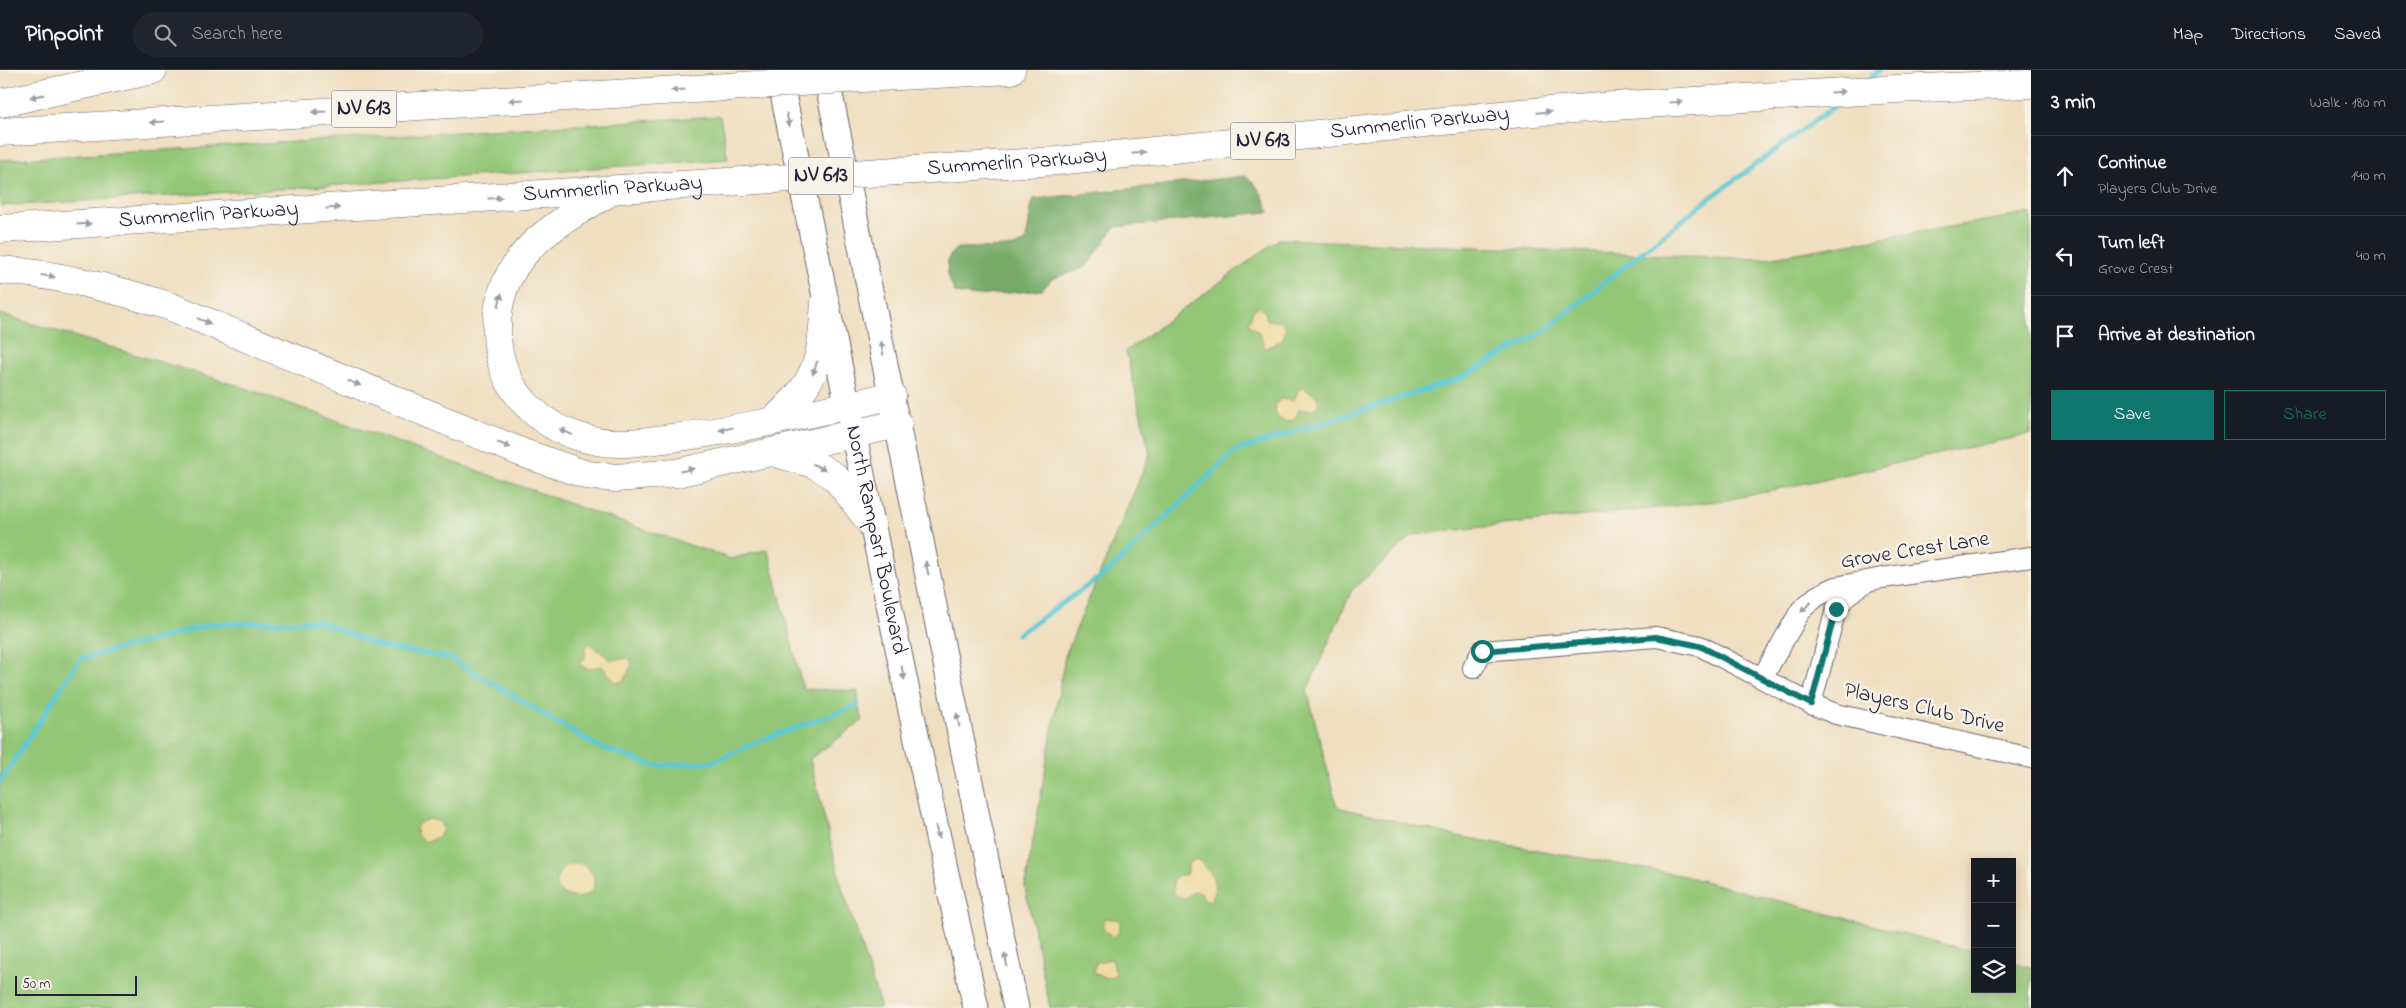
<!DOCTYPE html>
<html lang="en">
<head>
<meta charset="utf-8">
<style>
	:root { --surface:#171b24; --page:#20242c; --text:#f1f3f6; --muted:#9ea1a6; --line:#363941; --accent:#0f766e }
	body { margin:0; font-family:"Indie Flower",sans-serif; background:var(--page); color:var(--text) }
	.controls { position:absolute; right:15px; bottom:15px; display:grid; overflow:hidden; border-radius:0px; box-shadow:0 2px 12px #0003 }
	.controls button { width:45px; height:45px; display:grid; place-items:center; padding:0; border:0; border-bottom:1px solid var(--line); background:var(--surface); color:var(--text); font:25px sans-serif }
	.scale { position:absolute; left:15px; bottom:12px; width:122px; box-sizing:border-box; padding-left:5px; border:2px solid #22223b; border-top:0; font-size:14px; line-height:18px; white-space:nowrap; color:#22223b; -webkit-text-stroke:4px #f7f3e8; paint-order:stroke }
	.stop { position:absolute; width:15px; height:15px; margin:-11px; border:4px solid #0f766e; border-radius:50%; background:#fff }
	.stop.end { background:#0f766e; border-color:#fff; box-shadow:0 1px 5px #0008 }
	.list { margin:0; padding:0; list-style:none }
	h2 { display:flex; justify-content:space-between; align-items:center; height:65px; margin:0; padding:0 20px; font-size:21px }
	h2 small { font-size:16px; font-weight:400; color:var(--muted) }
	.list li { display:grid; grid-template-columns:32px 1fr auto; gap:15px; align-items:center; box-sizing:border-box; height:80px; padding:0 20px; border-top:1px solid var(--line) }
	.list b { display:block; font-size:19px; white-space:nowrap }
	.list p { margin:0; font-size:16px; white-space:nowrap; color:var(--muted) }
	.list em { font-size:16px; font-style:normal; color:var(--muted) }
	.actions { display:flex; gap:10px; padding:15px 20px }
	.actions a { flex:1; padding:11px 0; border:1px solid var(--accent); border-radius:0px; text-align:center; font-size:18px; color:var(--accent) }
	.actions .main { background:var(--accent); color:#fff }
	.icon { flex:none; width:28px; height:28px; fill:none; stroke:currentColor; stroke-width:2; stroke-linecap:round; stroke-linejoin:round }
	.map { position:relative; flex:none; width:2031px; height:938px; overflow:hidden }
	header { display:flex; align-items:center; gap:30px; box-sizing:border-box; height:70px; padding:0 25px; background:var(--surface); border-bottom:1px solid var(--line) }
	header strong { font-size:24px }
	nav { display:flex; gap:28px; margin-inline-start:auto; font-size:18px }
	.search { width:350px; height:45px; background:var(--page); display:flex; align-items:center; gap:12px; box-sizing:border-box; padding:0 18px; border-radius:28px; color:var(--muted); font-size:19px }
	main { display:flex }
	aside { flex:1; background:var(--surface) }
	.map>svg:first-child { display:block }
	.green { fill:#93c676; stroke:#5a7458 }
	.forest { fill:#76ab67; stroke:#4c6651 }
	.sand { fill:#eeda9e; stroke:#887e6c }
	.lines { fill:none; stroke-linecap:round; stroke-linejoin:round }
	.stream { stroke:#5dc9d5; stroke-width:5 }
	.minor-casing { stroke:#6a646a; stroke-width:22 }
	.major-casing { stroke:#6a646a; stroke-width:27 }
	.highway-casing { stroke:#6a646a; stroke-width:29 }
	.minor { stroke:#fff; stroke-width:20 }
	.major { stroke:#fff; stroke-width:25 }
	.highway { stroke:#fff; stroke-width:28 }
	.highway-bridge-casing { stroke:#6a646a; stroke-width:29; stroke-linecap:butt }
	.highway-bridge { stroke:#fff; stroke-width:28 }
	.oneway { fill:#9c9ca7 }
	.route { stroke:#0f766e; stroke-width:6 }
	.labels { text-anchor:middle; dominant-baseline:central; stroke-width:5; stroke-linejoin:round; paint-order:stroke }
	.shield { fill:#f7f3e8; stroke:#62616f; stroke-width:1 }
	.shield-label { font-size:21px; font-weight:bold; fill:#22223b }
	.street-label { font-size:22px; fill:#22223b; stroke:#f7f3e8 }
</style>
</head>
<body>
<header>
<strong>Pinpoint</strong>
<div class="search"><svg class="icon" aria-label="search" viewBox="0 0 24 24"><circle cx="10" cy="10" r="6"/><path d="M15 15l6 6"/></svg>Search here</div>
<nav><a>Map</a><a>Directions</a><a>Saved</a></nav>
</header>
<main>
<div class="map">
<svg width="2031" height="938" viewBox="0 0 2031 938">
	<rect width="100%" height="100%" fill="#f7f3e8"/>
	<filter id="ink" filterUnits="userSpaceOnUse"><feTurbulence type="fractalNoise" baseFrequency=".02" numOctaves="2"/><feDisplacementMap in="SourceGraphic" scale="10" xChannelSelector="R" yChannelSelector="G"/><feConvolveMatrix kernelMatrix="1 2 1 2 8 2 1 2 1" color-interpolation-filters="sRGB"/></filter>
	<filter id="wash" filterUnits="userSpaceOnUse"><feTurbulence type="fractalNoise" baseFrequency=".0096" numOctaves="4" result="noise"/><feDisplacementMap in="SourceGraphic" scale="20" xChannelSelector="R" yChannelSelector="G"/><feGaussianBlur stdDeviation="1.12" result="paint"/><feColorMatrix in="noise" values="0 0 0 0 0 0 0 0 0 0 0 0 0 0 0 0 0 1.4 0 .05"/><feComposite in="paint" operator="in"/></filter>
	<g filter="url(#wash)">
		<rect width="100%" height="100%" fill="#f0dec0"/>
		<g class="green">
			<polygon points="720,46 728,89 266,120 0,136 0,90"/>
			<polygon points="2031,143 2031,364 1727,430 1413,465 1352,520 1307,620 1337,737 1457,766 1680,805 1975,882 1975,919 2012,919 2012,892 2031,897 2031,938 1050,938 1025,817 1065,586 1150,384 1126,281 1279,169 1761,189"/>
			<polygon points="0,244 243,317 607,447 731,489 768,479 803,619 858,621 858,635 863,650 810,689 841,814 881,938 0,938"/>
		</g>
		<path class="forest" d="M 1246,106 C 1258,115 1265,128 1269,142 L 1115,157 L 1086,197 L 1052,209 L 1042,220 L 977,226 L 955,223 C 948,207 941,190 957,178 L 1014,177 L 1025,172 C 1030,157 1028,143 1034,129 Z"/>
		<g class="sand">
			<polygon points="1259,236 1265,242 1267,250 1281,252 1286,258 1282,270 1265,279 1259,262 1248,254 1254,239"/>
			<path d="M 1304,318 L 1318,327 L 1318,336 L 1312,340 L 1299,340 L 1294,350 C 1285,353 1278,351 1275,341 L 1276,333 L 1281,329 L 1294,331 L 1298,320 Z"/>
			<polygon points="590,574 611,590 630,588 632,595 624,610 616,613 602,596 587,599 581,595 580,592 585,588 585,576"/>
			<polygon points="430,749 440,752 443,759 440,766 426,772 417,766 416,758 419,753"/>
			<path d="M 1194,790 L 1202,791 C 1203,799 1207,798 1211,804 C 1215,810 1216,825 1211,831 L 1204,829 L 1201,822 C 1192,819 1191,824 1185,828 L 1174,825 L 1173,810 L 1178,805 L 1186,805 L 1188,802 L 1188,793 Z"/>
			<path d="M 579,793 C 591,798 597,806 593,819 C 585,832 564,829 556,817 C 556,802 563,793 579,793 Z"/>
			<polygon points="1106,848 1120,850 1120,860 1114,868 1103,859 1103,852"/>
			<polygon points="1112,889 1116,904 1107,908 1095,904 1093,900 1097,892"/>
		</g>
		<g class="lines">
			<g class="stream">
				<polyline points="1867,11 1880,0"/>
				<polyline points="1018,564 1109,501 1235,381 1458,309 1540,264 1706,131 1839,33"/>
				<polyline points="0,712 80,589 213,554 318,551 378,576 450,588 597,676 655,696 713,692 764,669 858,635"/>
			</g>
		</g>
	</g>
	<g filter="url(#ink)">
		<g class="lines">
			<defs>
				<g id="minor">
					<polyline points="1473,598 1482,581 1656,567 1700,576 1811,634 1836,644 2031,688"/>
					<polyline points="1762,608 1801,540 1817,526 1836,517 1882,508 2031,487"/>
					<polyline points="1811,634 1836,539 1848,524 1865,513"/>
				</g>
				<g id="major">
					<path id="s1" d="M 778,0 L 926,713 L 976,938"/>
					<polyline points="825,0 1016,938"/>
				</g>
				<g id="highway">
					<polyline points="861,8 1011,0"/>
					<polyline points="0,33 153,0"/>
					<polyline points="0,62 727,17"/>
					<path id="s2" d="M 898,101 L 1057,91 L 1521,43 L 1628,35 L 1895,19 L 2031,14"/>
					<path d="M 608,123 C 551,157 496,186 497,261 C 497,319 542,362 597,371 C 622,376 648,371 672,368 C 746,359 819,341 892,326"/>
					<path id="s3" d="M 0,159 L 744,111"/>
					<path d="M 0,200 C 58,204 114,219 169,236 L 523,383 L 587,405 L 616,408 L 676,403 L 898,354"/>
					<path d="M 774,350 C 819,309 821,291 825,232"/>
					<polyline points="776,383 814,394 835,407 871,453"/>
				</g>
			</defs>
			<use href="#minor" class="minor-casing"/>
			<use href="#major" class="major-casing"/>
			<use href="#highway" class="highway-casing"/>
			<use href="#minor" class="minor"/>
			<use href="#major" class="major"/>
			<use href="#highway" class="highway"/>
			<defs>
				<g id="highway-bridge">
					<polyline points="727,17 861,8"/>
					<polyline points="744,111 898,101"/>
				</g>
			</defs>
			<use href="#highway-bridge" class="highway-bridge-casing"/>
			<use href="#highway-bridge" class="highway-bridge"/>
		</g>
		<defs><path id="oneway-solid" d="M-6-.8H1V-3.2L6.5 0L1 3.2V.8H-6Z" transform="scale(1.25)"/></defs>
		<g class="oneway">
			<use href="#oneway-solid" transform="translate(678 20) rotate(176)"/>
			<use href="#oneway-solid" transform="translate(1838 22) rotate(-3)"/>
			<use href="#oneway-solid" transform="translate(37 26) rotate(169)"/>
			<use href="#oneway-solid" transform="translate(516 30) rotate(176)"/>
			<use href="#oneway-solid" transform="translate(1676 32) rotate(-4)"/>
			<use href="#oneway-solid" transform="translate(319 42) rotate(176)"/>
			<use href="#oneway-solid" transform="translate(1544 42) rotate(-5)"/>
			<use href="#oneway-solid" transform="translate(788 50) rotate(78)"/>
			<use href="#oneway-solid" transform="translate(157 52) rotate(176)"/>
			<use href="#oneway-solid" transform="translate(1139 83) rotate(-5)"/>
			<use href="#oneway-solid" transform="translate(495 128) rotate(-4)"/>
			<use href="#oneway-solid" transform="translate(333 138) rotate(-4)"/>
			<use href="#oneway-solid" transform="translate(84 154) rotate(-4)"/>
			<use href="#oneway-solid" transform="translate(48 206) rotate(8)"/>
			<use href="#oneway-solid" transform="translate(500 230) rotate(-76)"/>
			<use href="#oneway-solid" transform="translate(204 251) rotate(22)"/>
			<use href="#oneway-solid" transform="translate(882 278) rotate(-101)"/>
			<use href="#oneway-solid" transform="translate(815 298) rotate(109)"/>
			<use href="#oneway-solid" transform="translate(354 313) rotate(22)"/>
			<use href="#oneway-solid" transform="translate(726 359) rotate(169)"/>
			<use href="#oneway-solid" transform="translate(566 362) rotate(-156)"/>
			<use href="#oneway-solid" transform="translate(504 375) rotate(22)"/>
			<use href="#oneway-solid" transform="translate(819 397) rotate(27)"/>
			<use href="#oneway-solid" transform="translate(687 400) rotate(-12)"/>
			<use href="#oneway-solid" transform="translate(927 498) rotate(-102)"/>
			<use href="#oneway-solid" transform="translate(1806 537) rotate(135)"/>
			<use href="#oneway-solid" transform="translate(903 603) rotate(78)"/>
			<use href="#oneway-solid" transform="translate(958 650) rotate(-101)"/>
			<use href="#oneway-solid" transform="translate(937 762) rotate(77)"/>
			<use href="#oneway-solid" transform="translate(1006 890) rotate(-101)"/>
		</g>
	</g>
	<g class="lines" filter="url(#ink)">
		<polyline class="route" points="1482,581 1656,567 1700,576 1811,634 1836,539"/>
	</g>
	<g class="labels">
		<g class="shield">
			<rect x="331.5" y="20.5" width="65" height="37" rx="4"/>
			<rect x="1230.5" y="52.5" width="65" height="37" rx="4"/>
			<rect x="788.5" y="87.5" width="65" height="37" rx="4"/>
		</g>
		<g class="shield-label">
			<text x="364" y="39">NV 613</text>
			<text x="1263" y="71">NV 613</text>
			<text x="821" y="106">NV 613</text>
		</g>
		<g class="street-label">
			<text stroke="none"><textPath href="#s2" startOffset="524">Summerlin Parkway</textPath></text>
			<text stroke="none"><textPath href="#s2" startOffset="119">Summerlin Parkway</textPath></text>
			<text stroke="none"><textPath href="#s3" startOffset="614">Summerlin Parkway</textPath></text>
			<text stroke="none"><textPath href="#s3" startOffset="209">Summerlin Parkway</textPath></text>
			<text stroke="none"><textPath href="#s1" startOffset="480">North Rampart Boulevard</textPath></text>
			<text transform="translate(1915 481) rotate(-9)">Grove Crest Lane</text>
			<text transform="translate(1924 639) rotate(13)">Players Club Drive</text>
		</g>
	</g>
</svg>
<div class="controls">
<button>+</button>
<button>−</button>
<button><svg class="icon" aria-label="layers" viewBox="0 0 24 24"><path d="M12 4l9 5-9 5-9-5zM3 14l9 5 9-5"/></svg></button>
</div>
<div class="scale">50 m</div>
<div class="stop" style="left:1482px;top:581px"></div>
<div class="stop end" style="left:1836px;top:539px"></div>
</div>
<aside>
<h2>3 min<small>Walk · 180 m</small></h2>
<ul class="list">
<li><svg class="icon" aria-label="ahead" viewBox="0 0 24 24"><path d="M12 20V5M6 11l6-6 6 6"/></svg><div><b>Continue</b><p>Players Club Drive</p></div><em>140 m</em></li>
<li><svg class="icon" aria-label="left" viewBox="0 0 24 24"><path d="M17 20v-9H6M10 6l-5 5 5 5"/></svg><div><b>Turn left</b><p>Grove Crest</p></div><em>40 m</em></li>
<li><svg class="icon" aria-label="arrive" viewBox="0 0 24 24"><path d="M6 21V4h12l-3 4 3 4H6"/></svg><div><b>Arrive at destination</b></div></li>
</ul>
<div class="actions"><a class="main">Save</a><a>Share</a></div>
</aside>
</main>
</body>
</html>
